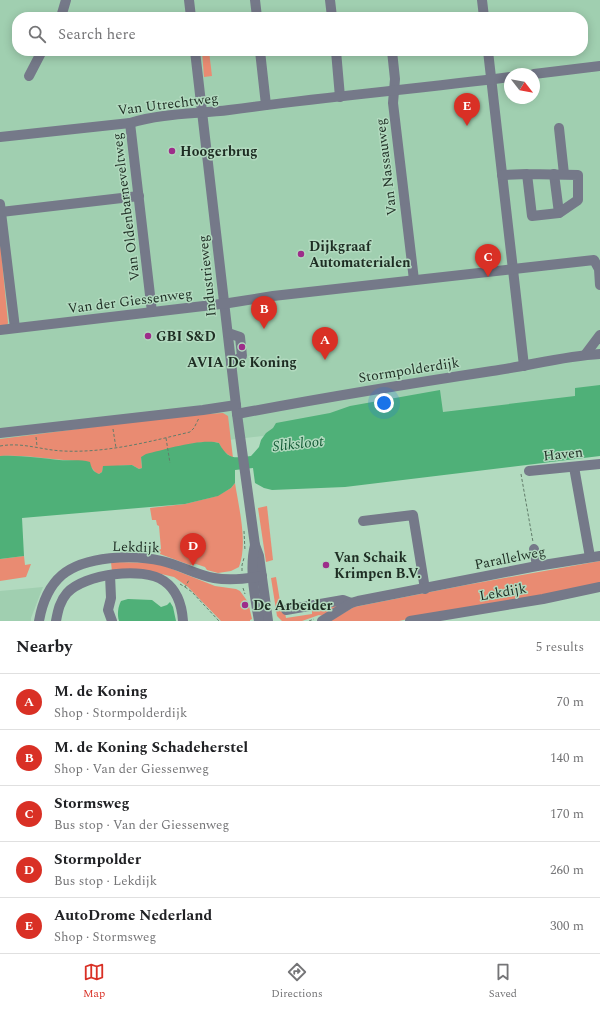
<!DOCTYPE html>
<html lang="en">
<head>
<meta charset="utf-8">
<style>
	:root { --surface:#fff; --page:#f6f6f6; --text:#202124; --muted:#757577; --line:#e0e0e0; --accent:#d93025 }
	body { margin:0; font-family:Spectral,serif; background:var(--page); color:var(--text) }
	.compass { position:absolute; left:504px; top:68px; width:36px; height:36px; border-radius:50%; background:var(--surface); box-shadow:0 2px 10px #0003; rotate:121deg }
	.you { position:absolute; left:384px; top:403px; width:14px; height:14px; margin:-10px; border:3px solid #fff; border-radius:50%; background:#1a73e8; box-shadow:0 0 0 6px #1a73e833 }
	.badge { display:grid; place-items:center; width:26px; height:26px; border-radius:50%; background:var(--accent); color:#fff; font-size:13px; font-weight:700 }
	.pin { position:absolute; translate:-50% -33px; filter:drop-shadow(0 1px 2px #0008) }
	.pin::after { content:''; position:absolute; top:21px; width:14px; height:12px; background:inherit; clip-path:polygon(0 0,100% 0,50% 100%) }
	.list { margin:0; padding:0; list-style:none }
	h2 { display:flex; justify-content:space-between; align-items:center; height:52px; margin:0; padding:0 16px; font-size:17px }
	h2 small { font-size:13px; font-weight:400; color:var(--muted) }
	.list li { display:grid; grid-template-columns:26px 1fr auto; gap:12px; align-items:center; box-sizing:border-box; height:56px; padding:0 16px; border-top:1px solid var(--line) }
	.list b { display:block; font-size:15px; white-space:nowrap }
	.list p { margin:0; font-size:13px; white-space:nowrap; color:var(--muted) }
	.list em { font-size:13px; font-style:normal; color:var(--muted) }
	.icon { flex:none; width:22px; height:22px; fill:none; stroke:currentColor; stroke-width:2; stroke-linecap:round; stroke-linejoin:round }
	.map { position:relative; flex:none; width:600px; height:621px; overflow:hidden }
	.search { position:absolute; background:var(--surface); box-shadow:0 2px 10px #0003; left:12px; right:12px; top:12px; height:44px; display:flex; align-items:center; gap:10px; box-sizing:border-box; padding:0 14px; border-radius:16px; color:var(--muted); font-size:15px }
	.sheet { height:332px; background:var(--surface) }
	nav { display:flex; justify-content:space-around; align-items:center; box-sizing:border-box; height:56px; border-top:1px solid var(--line); background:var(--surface); font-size:11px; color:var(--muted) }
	nav a { display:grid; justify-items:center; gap:2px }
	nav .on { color:var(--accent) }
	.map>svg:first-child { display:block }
	.built { fill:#a0cfb0; fill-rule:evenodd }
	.green { fill:#e98b72 }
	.water { fill:#4fb078 }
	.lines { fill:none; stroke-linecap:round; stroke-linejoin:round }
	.path { stroke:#627c6a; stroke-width:1; stroke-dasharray:3 2; stroke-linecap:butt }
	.minor { stroke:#757989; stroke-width:10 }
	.poi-dot { fill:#9d2d8a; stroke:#b2dabf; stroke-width:1.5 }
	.labels { text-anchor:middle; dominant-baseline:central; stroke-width:3; stroke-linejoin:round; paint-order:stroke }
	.street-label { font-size:14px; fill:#1e2d23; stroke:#b2dabf }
	.poi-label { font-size:14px; font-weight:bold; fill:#1e2d23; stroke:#b2dabf; text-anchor:start }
	.water-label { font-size:15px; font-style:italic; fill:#155c37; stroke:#b2dabf }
</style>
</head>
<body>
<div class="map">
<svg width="600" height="621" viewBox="0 0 600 621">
	<rect width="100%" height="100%" fill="#b2dabf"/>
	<g class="built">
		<path d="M 0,0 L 600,0 L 600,394 L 368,424 L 194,444 L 0,464 ZM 17,17 L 583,17 L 583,51 L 17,51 ZM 510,74 L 534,74 L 534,98 L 510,98 Z"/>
		<polygon points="43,587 31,618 31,621 0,621 0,591"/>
	</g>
	<g class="green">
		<polygon points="202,51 209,51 212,76 204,77"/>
		<polygon points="0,240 8,323 6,327 0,327"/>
		<path d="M 223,413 L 228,416 L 233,458 L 223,451 L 219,443 C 200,438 161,452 141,457 L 142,468 L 139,469 L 132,465 L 103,467 L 102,472 L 99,474 L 96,473 L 86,461 C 57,461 29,454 0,456 L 0,439 L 179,416 Z"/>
		<path d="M 235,483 C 239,509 248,543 239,567 L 231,571 L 218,573 L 207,570 L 205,567 L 196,564 L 190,565 L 160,554 L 159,550 L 161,549 L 159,526 L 157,525 L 156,520 L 152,520 L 150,508 L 185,504 L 217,496 L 231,488 Z"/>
		<polygon points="267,506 273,560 266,562 258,508"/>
		<polygon points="24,556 25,565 31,564 26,577 0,581 0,559"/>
		<polygon points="600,561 600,583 518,600 430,614 399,621 330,621 354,607 466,585"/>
		<polygon points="111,562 157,563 215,586 236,589 240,591 248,602 252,619 250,620 250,621 221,621 188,587 174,577 140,569 137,570 112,572"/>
		<polygon points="276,577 281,607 284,607 286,618 312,614 312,611 324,609 324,607 340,605 323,616 319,615 302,621 282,621 277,616 271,578"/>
	</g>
	<g class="water">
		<path d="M 600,385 L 600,456 L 345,487 L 272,490 L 264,488 L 255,483 L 253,468 L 235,470 L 235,483 L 231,488 L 218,496 L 185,504 L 22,518 L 24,556 L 0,559 L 0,456 C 20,455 39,458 59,460 C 69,461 80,459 90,462 C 91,467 93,472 99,474 L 102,472 L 103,466 L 132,465 L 139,469 L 142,468 L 141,457 L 146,454 C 164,450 201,438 219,443 C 228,460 234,458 251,456 L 259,447 L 261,440 L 266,433 L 273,428 L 276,423 L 330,413 L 350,406 L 440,390 L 443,412 L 575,396 L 575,388 Z"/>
		<path d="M 128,599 L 152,600 L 161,607 L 167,605 L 170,602 L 173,607 L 176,621 L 119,621 C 117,614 118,607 121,601 Z"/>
	</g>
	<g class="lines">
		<g class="path">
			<polyline points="113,429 116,448"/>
			<polyline points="36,437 37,446"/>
			<polyline points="166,438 170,463"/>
			<path d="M 0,446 C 23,442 41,450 63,451 C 107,453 148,442 190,432 L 194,428 L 199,418"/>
			<polyline points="521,474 533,542"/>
			<polyline points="244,531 245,551"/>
			<polyline points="242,571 242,565 244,558"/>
			<polyline points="180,584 185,587 189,580"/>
			<polyline points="185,587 192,592 219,621"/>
			<polyline points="243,588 245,594"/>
			<polyline points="309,621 314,619"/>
		</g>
		<g class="minor">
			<polyline points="189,0 191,17"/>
			<polyline points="255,0 257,17"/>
			<polyline points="330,0 332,17"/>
			<polyline points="482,0 484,17"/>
			<polyline points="61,17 66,0"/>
			<polyline points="195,51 237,414 255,545 259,556 268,621"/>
			<polyline points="260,51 266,105"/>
			<polyline points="336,51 340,97"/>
			<polyline points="392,51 395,79 393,103 414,280"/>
			<polyline points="488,51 524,366"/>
			<polyline points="534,74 600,66"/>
			<polyline points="29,76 42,51"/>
			<polyline points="130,123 152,312"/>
			<polyline points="559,128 564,174"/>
			<path d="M 0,137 L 130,123 C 162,113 197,114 229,110 C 323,97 417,89 510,77"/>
			<polyline points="554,174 559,213"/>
			<polyline points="502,175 527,174 532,216 559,213 578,200 578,175 527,174"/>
			<polyline points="0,204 15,328"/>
			<polyline points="1,212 139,196"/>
			<polyline points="0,330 229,303 273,296 594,260 599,269 600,285"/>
			<polyline points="228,333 240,337 242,356 231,364"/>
			<polyline points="585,355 600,335"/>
			<path d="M 237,414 C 322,398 407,384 492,371 C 528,366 564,356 600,354"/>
			<polyline points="0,433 203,410 236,405"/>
			<polyline points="574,467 590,557"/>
			<polyline points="529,471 600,464"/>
			<polyline points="363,521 413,515 425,589"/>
			<path d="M 255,545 C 249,569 255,597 259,621"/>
			<polyline points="534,549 537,566"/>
			<polyline points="110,575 111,598 108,610 112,621"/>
			<polyline points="286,610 343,600 351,603"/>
			<path d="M 39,621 C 42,604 48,587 62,575 C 85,556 133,554 162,561 C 180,565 196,575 214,578 C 230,581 246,579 262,576"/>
			<path d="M 56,621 C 58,610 60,601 67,593 C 84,574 143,566 164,581 C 177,590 182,606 183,621"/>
			<polyline points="322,621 351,603 358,601 537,566 600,556"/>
			<polyline points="410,621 543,599 600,587"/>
		</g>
	</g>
	<g class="poi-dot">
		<circle cx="172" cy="151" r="4"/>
		<circle cx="301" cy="254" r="4"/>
		<circle cx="148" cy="336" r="4"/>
		<circle cx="242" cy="347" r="4"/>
		<circle cx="326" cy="565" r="4"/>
		<circle cx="245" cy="605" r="4"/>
	</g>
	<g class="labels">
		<g class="street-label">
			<text transform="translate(168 104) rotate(-7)">Van Utrechtweg</text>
			<text transform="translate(386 167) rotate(-97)">Van Nassauweg</text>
			<text transform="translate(126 207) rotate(-97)">Van Oldenbarneveltweg</text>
			<text transform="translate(207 276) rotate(-96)">Industrieweg</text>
			<text transform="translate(130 301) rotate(-7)">Van der Giessenweg</text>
			<text transform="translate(409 370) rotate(-9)">Stormpolderdijk</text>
			<text transform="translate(563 454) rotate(-6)">Haven</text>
			<text transform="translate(136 547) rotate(2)">Lekdijk</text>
			<text transform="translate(510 558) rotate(-11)">Parallelweg</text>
			<text transform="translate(503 592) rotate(-10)">Lekdijk</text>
		</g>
		<g class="poi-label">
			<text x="180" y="151">Hoogerbrug</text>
			<text x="309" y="246">Dijkgraaf<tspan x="309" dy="16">Automaterialen</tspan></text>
			<text x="156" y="336">GBI S&amp;D</text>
			<text x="242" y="362" text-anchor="middle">AVIA De Koning</text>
			<text x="334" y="557">Van Schaik<tspan x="334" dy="16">Krimpen B.V.</tspan></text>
			<text x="253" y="605">De Arbeider</text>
		</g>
		<g class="water-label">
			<text transform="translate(298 444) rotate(-6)">Sliksloot</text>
		</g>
	</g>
</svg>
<svg class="compass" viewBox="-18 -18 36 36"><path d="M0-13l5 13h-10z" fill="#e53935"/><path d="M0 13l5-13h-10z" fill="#757577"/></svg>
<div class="you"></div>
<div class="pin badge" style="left:325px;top:360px">A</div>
<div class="pin badge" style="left:264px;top:329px">B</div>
<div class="pin badge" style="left:488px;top:277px">C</div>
<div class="pin badge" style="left:193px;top:566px">D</div>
<div class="pin badge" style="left:467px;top:126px">E</div>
<div class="search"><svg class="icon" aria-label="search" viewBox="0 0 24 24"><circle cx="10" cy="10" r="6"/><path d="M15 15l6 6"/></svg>Search here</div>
</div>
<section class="sheet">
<h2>Nearby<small>5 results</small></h2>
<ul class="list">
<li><span class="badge">A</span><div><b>M. de Koning</b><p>Shop · Stormpolderdijk</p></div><em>70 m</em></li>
<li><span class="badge">B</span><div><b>M. de Koning Schadeherstel</b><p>Shop · Van der Giessenweg</p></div><em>140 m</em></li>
<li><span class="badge">C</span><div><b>Stormsweg</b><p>Bus stop · Van der Giessenweg</p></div><em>170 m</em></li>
<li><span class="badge">D</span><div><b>Stormpolder</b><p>Bus stop · Lekdijk</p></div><em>260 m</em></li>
<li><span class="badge">E</span><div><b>AutoDrome Nederland</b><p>Shop · Stormsweg</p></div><em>300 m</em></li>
</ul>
</section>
<nav>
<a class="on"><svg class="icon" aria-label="map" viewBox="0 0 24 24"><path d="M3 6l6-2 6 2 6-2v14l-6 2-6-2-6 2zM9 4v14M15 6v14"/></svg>Map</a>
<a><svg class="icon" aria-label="directions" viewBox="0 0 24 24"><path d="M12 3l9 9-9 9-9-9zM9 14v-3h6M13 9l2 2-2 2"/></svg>Directions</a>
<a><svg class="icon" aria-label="saved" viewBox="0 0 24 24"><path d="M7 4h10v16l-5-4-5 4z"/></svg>Saved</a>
</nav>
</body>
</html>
